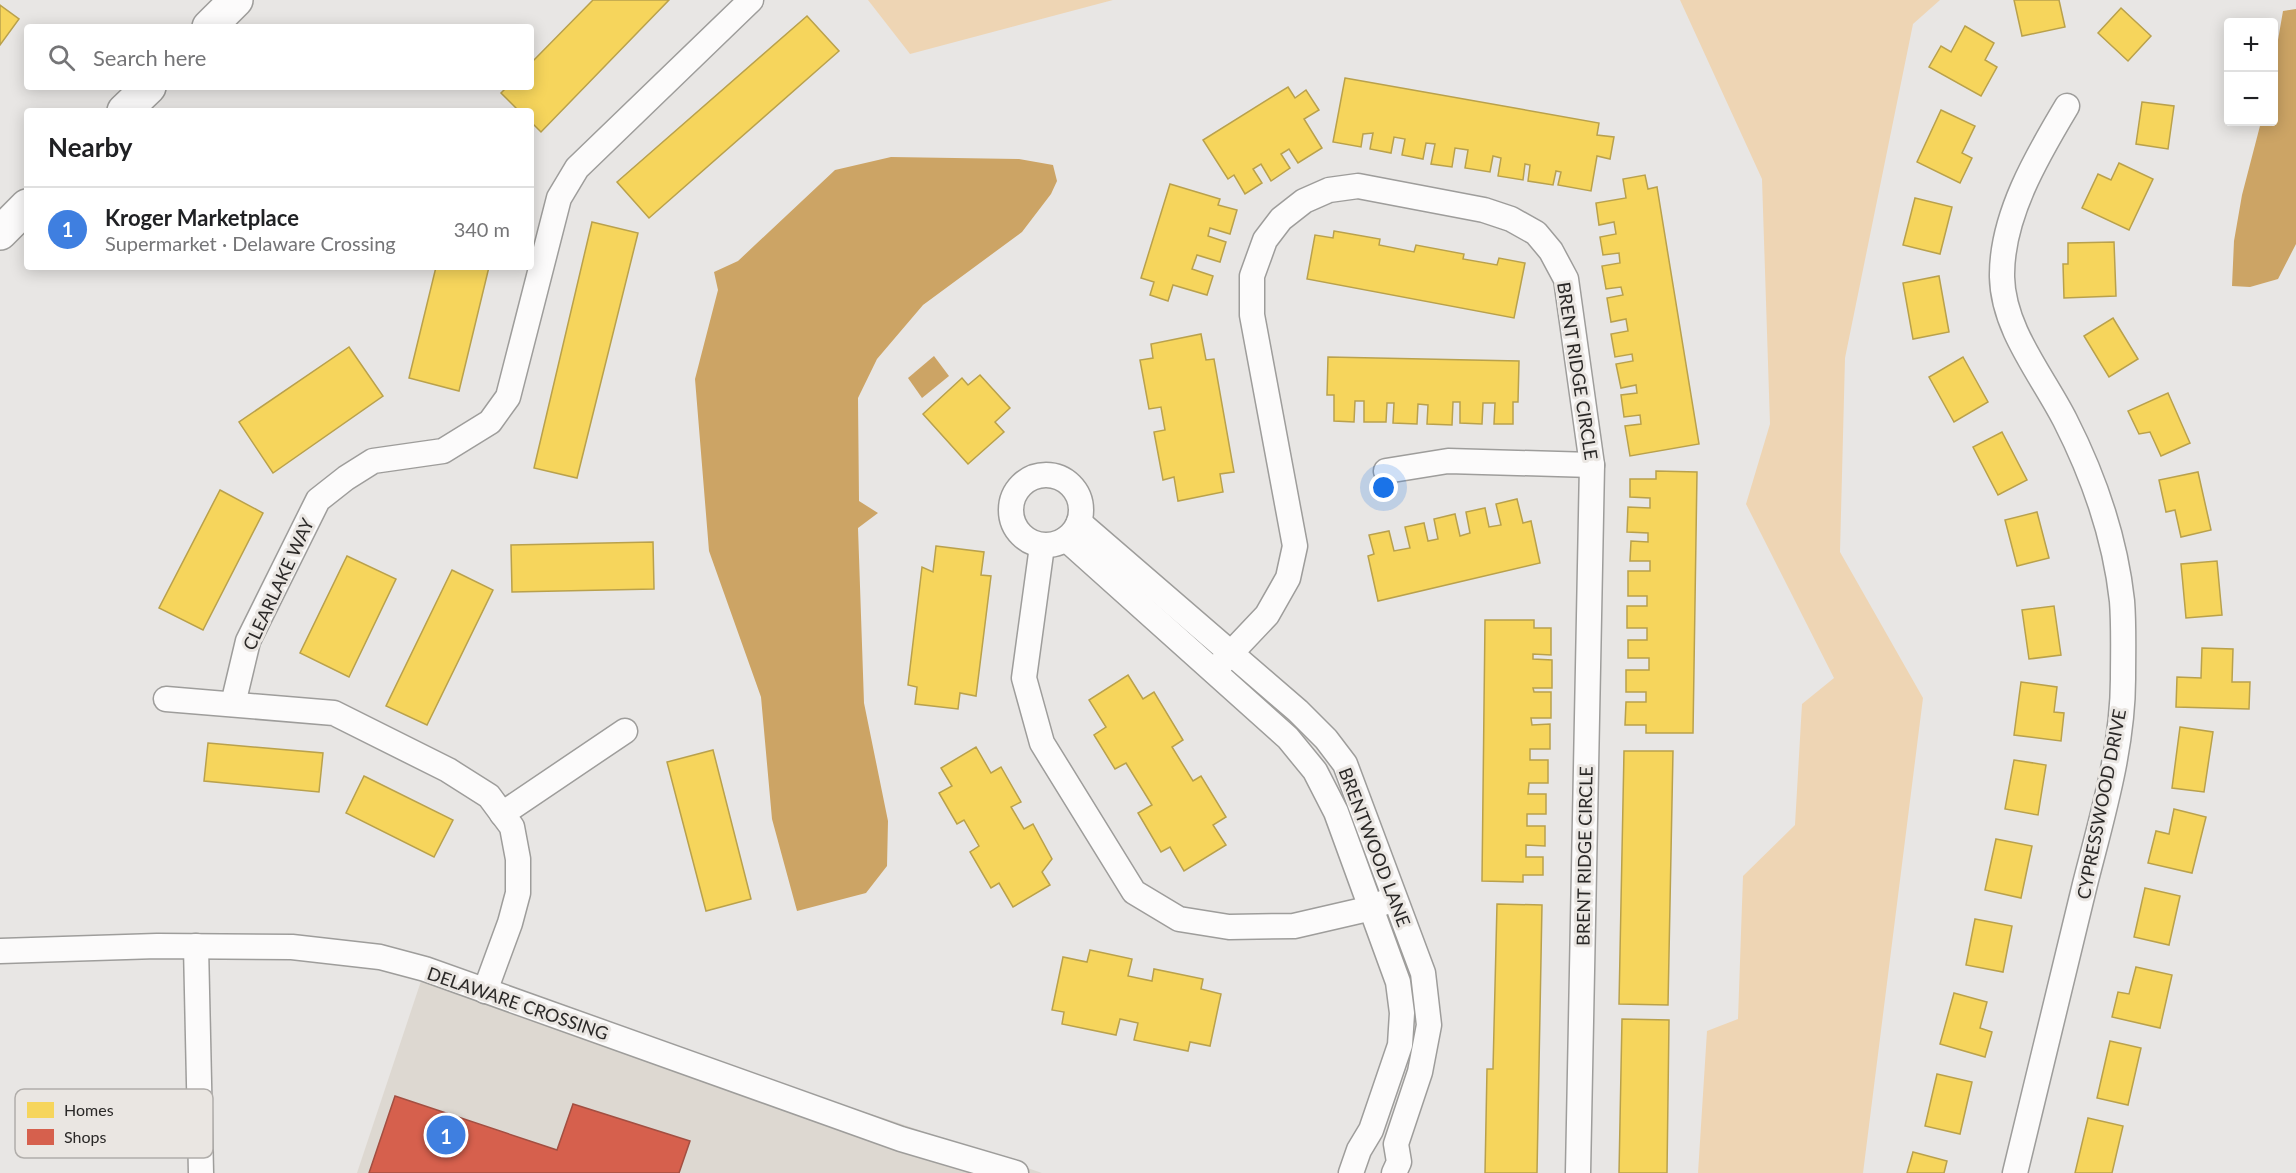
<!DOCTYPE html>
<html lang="en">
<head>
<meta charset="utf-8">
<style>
	:root { --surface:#fff; --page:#f6f6f6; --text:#202124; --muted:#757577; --line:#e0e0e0; --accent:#6c6a69 }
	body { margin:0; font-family:Lato,sans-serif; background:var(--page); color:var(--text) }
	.controls { position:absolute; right:18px; top:18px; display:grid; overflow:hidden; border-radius:6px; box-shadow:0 3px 15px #0003 }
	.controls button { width:54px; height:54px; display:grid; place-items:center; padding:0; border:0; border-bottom:2px solid var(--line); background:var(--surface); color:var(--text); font:30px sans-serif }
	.you { position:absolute; left:1384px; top:488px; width:21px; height:21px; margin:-15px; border:4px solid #fff; border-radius:50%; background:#1a73e8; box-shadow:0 0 0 9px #1a73e833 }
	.badge { display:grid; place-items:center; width:39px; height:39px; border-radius:50%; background:var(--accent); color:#fff; font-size:20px; font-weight:700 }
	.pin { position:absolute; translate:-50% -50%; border:3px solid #fff; box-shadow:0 2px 6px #0006 }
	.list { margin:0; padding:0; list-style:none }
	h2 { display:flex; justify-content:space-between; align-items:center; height:78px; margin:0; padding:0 24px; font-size:26px }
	h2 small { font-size:20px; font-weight:400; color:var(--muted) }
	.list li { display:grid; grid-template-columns:39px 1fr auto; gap:18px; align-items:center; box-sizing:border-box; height:84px; padding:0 24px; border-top:2px solid var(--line) }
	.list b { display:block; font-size:22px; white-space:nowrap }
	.list p { margin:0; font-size:20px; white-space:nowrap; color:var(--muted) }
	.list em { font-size:20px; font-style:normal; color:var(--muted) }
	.icon { flex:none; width:33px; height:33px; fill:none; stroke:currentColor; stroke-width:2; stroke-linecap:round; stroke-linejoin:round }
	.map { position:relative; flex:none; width:2296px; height:1173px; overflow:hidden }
	.search { position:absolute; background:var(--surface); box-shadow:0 3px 15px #0003; left:24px; top:24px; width:510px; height:66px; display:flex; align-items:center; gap:15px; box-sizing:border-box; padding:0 21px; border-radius:6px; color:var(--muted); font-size:22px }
	.panel { position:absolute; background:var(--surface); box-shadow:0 3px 15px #0003; left:24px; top:108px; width:510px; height:162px; border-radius:6px }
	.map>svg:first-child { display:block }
	.built { fill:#ddd8d1 }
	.green { fill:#eed5b4 }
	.water { fill:#cca465 }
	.homes { fill:#f6d55c; stroke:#b9a14c; stroke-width:1.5 }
	.shops { fill:#d6604d; stroke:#a24f42; stroke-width:1.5 }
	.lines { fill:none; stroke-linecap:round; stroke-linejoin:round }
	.street-casing { stroke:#9e9d9b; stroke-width:27 }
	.secondary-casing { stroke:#9e9d9b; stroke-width:36 }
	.street { stroke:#fcfbfb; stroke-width:24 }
	.secondary { stroke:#fcfbfb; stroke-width:33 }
	.labels { text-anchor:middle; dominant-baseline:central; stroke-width:6; stroke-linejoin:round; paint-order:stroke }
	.street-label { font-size:18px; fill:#2a2827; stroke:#eae6e2 }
	.key { fill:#eae6e2; stroke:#b0adaa; stroke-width:1.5 }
	.key-label { font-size:16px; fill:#2a2827 }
</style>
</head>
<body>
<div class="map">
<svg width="2296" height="1173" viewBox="0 0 2296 1173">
	<rect width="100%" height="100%" fill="#e8e6e4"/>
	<polygon class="built" points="425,969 519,1002 896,1122 1042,1173 357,1173"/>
	<g class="green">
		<polygon points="868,0 1113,0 910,54"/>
		<polygon points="1680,0 1940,0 1913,24 1845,358 1840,552 1923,698 1863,1173 1698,1173 1707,1031 1738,1019 1743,876 1795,825 1802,704 1834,678 1746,504 1770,424 1762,179"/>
	</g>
	<g class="water">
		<polygon points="2296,9 2296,244 2278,279 2250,287 2232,286 2234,241 2242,195 2261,122 2274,122 2274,63 2283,11"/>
		<polygon points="891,157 1019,159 1053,165 1057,181 1051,194 1022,232 923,305 877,359 858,398 859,501 878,513 858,528 864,703 888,821 887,866 866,893 797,911 772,819 761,697 709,551 695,379 718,290 714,272 738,261 835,170"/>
		<polygon points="934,356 949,376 922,398 908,378"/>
	</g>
	<g class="homes">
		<polygon points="593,0 669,0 541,132 531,122 531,111 519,111 501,93 507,87 531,87 531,63"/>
		<polygon points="2014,0 2059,0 2065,27 2022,36"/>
		<polygon points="0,5 19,19 0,45"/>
		<polygon points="2121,8 2151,36 2128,61 2098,33"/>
		<polygon points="807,16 839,51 649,218 617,182"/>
		<polygon points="1965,26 1994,43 1985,60 1997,67 1981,96 1929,67 1941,46 1951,52"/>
		<polygon points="1345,78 1599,123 1597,135 1614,137 1610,159 1597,156 1591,191 1558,185 1561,172 1556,171 1553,185 1528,181 1530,165 1525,164 1523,180 1498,176 1501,158 1493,156 1490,172 1465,168 1468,150 1455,148 1452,167 1431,164 1435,144 1426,143 1423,159 1402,155 1405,139 1394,137 1391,153 1370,149 1373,133 1363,134 1361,147 1333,142"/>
		<polygon points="1288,87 1295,98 1306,90 1319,110 1304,119 1322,148 1298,163 1289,149 1281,154 1290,168 1271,181 1261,164 1253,169 1262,183 1245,194 1234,175 1228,179 1203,140"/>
		<polygon points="2142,102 2174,106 2168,149 2136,144"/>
		<polygon points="1941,110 1975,126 1962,153 1972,158 1960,183 1917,162"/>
		<polygon points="2119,163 2153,179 2129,230 2082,208 2098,174 2111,180"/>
		<polygon points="1645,175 1648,189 1657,187 1699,444 1630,456 1625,426 1641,424 1640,415 1624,417 1621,395 1637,393 1636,385 1621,388 1616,364 1633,361 1632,354 1615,357 1611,334 1628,331 1626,319 1611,322 1607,298 1623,295 1621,287 1606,289 1602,266 1620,263 1619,253 1603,255 1600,237 1616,234 1614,222 1599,225 1596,203 1626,198 1623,179"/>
		<polygon points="1170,184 1220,199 1218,205 1237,210 1230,234 1210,228 1208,236 1226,242 1220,262 1197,255 1192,269 1213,276 1207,295 1173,285 1168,301 1150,295 1154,282 1141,278"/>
		<polygon points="1915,198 1952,207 1940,254 1903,245"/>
		<polygon points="592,222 638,233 577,478 534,468"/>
		<polygon points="1334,231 1380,239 1379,245 1414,252 1416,245 1464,254 1463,259 1497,265 1499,258 1525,263 1514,318 1307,279 1315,235 1333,238"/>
		<polygon points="2114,242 2116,296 2064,298 2063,264 2068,264 2068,243"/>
		<polygon points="436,267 489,267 459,391 409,378"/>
		<polygon points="1939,276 1949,332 1913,339 1903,283"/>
		<polygon points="2113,318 2138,359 2109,377 2084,336"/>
		<polygon points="1201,334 1206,360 1214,359 1234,472 1220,474 1223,492 1178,501 1174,477 1163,480 1154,432 1165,430 1161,407 1149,409 1140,360 1153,358 1151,344"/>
		<polygon points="349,347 383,396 273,473 239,422"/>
		<polygon points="1328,357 1519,361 1518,402 1513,402 1513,424 1494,424 1495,403 1483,403 1482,424 1460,423 1460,402 1453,402 1452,425 1427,424 1428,405 1418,404 1417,424 1393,423 1394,403 1387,403 1386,422 1364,422 1364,401 1355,401 1354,422 1334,421 1334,395 1327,395"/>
		<polygon points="1963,357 1988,402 1954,422 1929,377"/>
		<polygon points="980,375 1010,408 995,422 1004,432 968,464 923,414 962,378 968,385"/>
		<polygon points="2168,393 2190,443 2161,456 2150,432 2139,434 2128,411"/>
		<polygon points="2002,432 2027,480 1998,495 1973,447"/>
		<polygon points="1656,471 1697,472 1693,733 1646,733 1646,725 1625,725 1626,702 1646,702 1646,692 1626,692 1626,670 1649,670 1649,658 1628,658 1628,640 1647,640 1647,628 1627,628 1627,606 1647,606 1647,596 1628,596 1628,571 1650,571 1650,561 1630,561 1631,541 1648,542 1648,533 1627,532 1628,507 1650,508 1650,498 1630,497 1630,479 1656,479"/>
		<polygon points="2198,472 2211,530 2181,537 2175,510 2166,512 2159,480"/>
		<polygon points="220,490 263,513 203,630 159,608"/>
		<polygon points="1517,499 1523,523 1531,521 1540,563 1378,601 1368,556 1374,554 1369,535 1389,531 1394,551 1410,548 1405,527 1424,523 1428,541 1438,539 1434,519 1455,514 1460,536 1470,533 1466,512 1485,508 1489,527 1501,525 1496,504"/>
		<polygon points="2037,512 2049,558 2017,566 2005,520"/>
		<polygon points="653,542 654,589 512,592 511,545"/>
		<polygon points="936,546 984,552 981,575 991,576 976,696 960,693 958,709 915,704 917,687 908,685 922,567 933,572"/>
		<polygon points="347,556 396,579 349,677 300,653"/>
		<polygon points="2217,561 2222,615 2186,618 2181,564"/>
		<polygon points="452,570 493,590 427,725 386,706"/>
		<polygon points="2054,606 2061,655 2029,659 2022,610"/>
		<polygon points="1485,620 1534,620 1534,628 1551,628 1551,655 1533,654 1533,659 1552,660 1552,688 1533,688 1534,692 1551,692 1551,718 1531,718 1532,725 1550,724 1550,749 1530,749 1530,760 1548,760 1548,783 1529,783 1528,794 1546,794 1546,814 1527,814 1527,826 1545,826 1545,846 1526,845 1526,857 1543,857 1543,875 1523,875 1523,882 1482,881"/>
		<polygon points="2202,648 2233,649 2232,682 2250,682 2249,709 2176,707 2177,677 2201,678"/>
		<polygon points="1128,675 1143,699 1154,692 1183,740 1172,747 1193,781 1201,776 1226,817 1213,825 1226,845 1184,871 1170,847 1161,852 1138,813 1152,805 1126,763 1115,769 1094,735 1106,727 1089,700"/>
		<polygon points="2021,682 2057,687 2054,712 2064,713 2061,741 2014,735"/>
		<polygon points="2180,727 2213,732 2204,792 2172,788"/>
		<polygon points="208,743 323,753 319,792 204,781"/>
		<polygon points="976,747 991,773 1001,767 1021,802 1011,807 1024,829 1033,824 1052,859 1042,872 1050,885 1013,907 999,883 991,888 970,852 979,846 964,820 957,824 939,793 952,786 941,768"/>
		<polygon points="713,750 751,899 706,911 667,762"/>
		<polygon points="1624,751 1673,751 1668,1005 1619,1004"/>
		<polygon points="2014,760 2046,765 2038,815 2005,809"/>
		<polygon points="364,776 453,820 434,857 346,813"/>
		<polygon points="2174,809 2206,817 2192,873 2148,863 2156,831 2169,834"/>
		<polygon points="1996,839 2032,846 2021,898 1985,890"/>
		<polygon points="2145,888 2180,896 2169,945 2134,937"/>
		<polygon points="1497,904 1542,905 1537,1173 1485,1173 1487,1069 1493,1069"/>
		<polygon points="1975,919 2012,926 2003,972 1966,965"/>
		<polygon points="1090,950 1132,959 1128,976 1152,981 1154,969 1203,979 1201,989 1221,994 1210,1046 1190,1042 1188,1051 1134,1040 1138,1023 1120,1019 1116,1035 1062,1024 1064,1012 1052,1010 1063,957 1087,962"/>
		<polygon points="2136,967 2172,975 2160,1028 2112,1017 2118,992 2129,994"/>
		<polygon points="1954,993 1987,1002 1980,1028 1992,1032 1985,1057 1940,1044"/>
		<polygon points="1622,1019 1669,1020 1667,1173 1619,1173"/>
		<polygon points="2110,1041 2141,1048 2128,1105 2097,1098"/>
		<polygon points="1937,1074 1972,1082 1960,1134 1925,1126"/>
		<polygon points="2088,1118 2123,1126 2112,1173 2075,1173"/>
		<polygon points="1913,1152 1947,1161 1944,1173 1907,1173"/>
	</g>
	<polygon class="shops" points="395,1096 557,1150 573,1104 690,1141 679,1173 369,1173"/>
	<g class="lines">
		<defs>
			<g id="street">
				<polyline points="1386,471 1448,461 1592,465"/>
				<circle cx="1046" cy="510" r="35"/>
				<polyline points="1079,522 1298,711 1326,739 1345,764 1423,973 1429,1025 1420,1072 1396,1144 1399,1162 1394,1173"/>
				<polyline points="1066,539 1288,738 1315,771 1336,812 1398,982 1402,1013 1400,1045 1371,1130 1359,1150 1351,1173"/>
				<polyline points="1042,546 1024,678 1042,743 1134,892 1179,919 1229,927 1294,926 1372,908 1385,902"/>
				<polyline points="1214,671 1267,615 1288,578 1295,546 1252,315 1252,276 1265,240 1281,219 1304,201 1329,190 1358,186 1484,210 1511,219 1536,233 1551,251 1566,279 1592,465 1578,1173"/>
				<polyline points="166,699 334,713 448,770 489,796 512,827 518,859 518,893 510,923 485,991"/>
				<polyline points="233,704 248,641 318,500 346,478 373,461 443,451 490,422 508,397 559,198 577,168 751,0"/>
				<polyline points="502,814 625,731"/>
				<polyline points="196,946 201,1173"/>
				<polyline points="0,951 157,946 292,947 380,957 425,969 901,1139 1016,1173"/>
				<path d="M 2015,1173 C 2038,1077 2062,980 2085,884 C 2102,817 2123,748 2123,679 C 2123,654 2124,626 2122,601 C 2115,537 2094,477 2065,420 C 2042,375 2003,329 2002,277 C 2001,217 2037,156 2067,106"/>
			</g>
			<g id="secondary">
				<polyline points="209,27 236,0"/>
				<polyline points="124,111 149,87"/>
				<polyline points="0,233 27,206"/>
			</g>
		</defs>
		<use href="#street" class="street-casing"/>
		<use href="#secondary" class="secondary-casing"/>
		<use href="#street" class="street"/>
		<use href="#secondary" class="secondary"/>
	</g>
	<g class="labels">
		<g class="street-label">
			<text transform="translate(1578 371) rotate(81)">BRENT RIDGE CIRCLE</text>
			<text transform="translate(278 584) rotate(-65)">CLEARLAKE WAY</text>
			<text transform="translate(2101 804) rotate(-79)">CYPRESSWOOD DRIVE</text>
			<text transform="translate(1375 847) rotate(69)">BRENTWOOD LANE</text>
			<text transform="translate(1584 856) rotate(-89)">BRENT RIDGE CIRCLE</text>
			<text transform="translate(518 1003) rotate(19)">DELAWARE CROSSING</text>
		</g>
	</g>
	<rect x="15" y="1089" width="198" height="69" rx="9" class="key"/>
	<rect x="27" y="1102" width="27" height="16" fill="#f6d55c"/>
	<rect x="27" y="1129" width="27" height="16" fill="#d6604d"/>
	<g class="key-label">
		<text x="64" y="1116">Homes</text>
		<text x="64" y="1143">Shops</text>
	</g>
</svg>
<div class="controls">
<button>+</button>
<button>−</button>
</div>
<div class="you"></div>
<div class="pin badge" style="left:446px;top:1135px;background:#3f7fe0">1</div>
<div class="search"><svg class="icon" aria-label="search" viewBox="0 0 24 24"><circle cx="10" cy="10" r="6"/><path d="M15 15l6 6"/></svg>Search here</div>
<section class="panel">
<h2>Nearby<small></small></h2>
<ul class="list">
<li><span class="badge" style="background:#3f7fe0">1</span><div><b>Kroger Marketplace</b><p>Supermarket · Delaware Crossing</p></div><em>340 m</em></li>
</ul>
</section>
</div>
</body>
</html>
